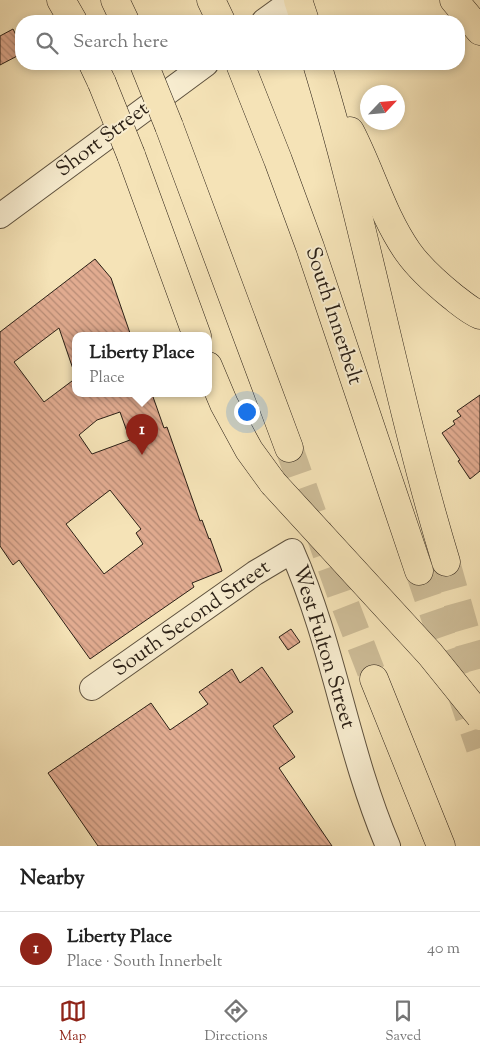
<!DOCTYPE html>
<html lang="en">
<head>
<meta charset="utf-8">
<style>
	:root { --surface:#fff; --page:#f6f6f6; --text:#222; --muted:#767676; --line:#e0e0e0; --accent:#8f2418 }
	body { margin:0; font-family:"Sorts Mill Goudy",serif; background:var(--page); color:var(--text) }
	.compass { position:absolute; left:360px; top:85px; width:45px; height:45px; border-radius:50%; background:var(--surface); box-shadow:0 2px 8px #0003; rotate:64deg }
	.you { position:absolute; left:246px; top:411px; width:18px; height:18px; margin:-12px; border:4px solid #fff; border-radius:50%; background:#1a73e8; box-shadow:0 0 0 8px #1a73e833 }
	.badge { display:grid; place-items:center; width:32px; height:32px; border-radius:50%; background:var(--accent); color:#fff; font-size:16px; font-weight:700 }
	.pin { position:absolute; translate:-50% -41px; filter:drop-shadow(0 1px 2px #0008) }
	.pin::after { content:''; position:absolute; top:26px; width:18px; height:15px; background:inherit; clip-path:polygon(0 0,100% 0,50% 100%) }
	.popup { position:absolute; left:72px; top:332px; width:140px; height:65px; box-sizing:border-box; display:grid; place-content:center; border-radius:10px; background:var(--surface); filter:drop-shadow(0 1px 4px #0005); font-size:16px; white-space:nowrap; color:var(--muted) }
	.popup b { font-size:19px; color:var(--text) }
	.popup::after { content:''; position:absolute; left:50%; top:100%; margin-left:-10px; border:10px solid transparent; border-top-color:var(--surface) }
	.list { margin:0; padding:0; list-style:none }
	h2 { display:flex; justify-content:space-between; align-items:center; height:65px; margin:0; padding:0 20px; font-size:21px }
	h2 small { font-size:16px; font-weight:400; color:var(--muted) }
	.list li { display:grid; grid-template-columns:32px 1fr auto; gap:15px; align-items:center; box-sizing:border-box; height:75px; padding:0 20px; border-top:1px solid var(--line) }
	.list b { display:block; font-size:19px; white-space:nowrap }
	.list p { margin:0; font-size:16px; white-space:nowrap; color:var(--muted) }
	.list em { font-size:16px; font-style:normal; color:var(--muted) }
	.icon { flex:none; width:28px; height:28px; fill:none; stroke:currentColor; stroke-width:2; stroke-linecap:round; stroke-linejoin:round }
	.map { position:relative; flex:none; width:480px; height:846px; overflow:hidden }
	.search { position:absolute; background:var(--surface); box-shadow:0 2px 8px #0003; left:15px; right:15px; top:15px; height:55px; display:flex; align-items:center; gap:12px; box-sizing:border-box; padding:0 18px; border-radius:20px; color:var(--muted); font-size:19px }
	.sheet { height:140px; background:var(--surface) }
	nav { display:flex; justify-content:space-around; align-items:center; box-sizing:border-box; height:70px; border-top:1px solid var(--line); background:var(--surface); font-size:14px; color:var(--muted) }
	nav a { display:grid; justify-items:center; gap:2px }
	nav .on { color:var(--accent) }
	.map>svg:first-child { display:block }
	.building { fill:url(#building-back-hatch); stroke:#2b2016; fill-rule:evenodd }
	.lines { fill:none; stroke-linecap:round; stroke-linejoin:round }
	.highway-tunnel { stroke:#cdbc97; stroke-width:28; stroke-dasharray:28 14; stroke-linecap:butt }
	.minor-casing { stroke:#5e513e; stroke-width:26 }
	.highway-casing { stroke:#2b2016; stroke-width:29 }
	.minor { stroke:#f8edd0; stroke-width:24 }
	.highway { stroke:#f5e3b7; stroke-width:28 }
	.highway-bridge-casing { stroke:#2b2016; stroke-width:29; stroke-linecap:butt }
	.highway-bridge { stroke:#f5e3b7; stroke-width:28 }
	.labels { text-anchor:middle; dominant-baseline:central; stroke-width:4; stroke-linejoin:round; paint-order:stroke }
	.street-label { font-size:21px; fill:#2b2016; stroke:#f8edd0 }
</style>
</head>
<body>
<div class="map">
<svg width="480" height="846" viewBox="0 0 480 846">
	<defs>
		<pattern id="building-back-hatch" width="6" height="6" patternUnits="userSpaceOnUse" patternTransform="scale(1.25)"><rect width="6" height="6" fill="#e1ab90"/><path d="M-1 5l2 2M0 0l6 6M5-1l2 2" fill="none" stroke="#b78b75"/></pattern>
	</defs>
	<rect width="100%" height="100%" fill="#f5e3b7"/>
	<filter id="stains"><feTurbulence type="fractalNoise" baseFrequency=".004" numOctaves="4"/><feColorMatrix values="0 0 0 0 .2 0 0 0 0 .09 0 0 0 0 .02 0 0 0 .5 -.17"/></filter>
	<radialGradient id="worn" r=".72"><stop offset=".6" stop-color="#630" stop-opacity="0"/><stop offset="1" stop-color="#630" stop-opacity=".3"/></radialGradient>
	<g class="building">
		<polygon points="13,29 21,45 21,54 0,65 0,36"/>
		<path d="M 95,259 L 111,278 L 131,336 L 76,336 L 76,369 L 73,369 L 59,328 L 14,362 L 44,402 L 76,378 L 76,394 L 152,394 L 164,428 L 167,427 L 200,521 L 202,520 L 209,539 L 210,538 L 222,571 L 192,583 L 194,587 L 90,659 L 19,560 L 13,565 L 0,546 L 0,332 ZM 120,412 L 130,440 L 92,454 L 79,435 L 97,420 ZM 110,490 L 141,529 L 136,533 L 143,544 L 104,574 L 66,524 Z"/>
		<polygon points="480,395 480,471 470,479 458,461 460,460 442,433 455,424 453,421 461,416 457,411"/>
		<polygon points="291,629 300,642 288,650 279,637"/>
		<polygon points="262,667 293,712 273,726 295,757 279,768 332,846 98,846 48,773 151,703 170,730 208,704 199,692 232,669 240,683"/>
	</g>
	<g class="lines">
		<g class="highway-tunnel">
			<polyline points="289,448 341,594 374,679"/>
			<polyline points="446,562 480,683"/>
			<polyline points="419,571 480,748"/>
		</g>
		<defs>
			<g id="minor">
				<polyline points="264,21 293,0"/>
				<polyline points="0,216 206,64"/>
				<path d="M 92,688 L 255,573 L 292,551 C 334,646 347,750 388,846"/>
			</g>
			<g id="highway">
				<polyline points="61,0 73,21"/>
				<polyline points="115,0 125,21"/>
				<polyline points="211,0 221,21"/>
				<polyline points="298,0 305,21"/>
				<polyline points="454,0 480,31"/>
				<polyline points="93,64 102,83"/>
				<polyline points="240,64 278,160 310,247 419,571"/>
				<path d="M 317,64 C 367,228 396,398 446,562"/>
				<polyline points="169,126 289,448"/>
				<path d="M 350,131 C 371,171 382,215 408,252 C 420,269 436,283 452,296 C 461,303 470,311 480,315"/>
				<polyline points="131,155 197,336"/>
				<polyline points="208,366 224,404 249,450 273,483"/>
				<polyline points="374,679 441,846"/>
			</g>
		</defs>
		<use href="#minor" class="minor-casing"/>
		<use href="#highway" class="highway-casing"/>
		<use href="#minor" class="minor"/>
		<use href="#highway" class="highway"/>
		<defs>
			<g id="highway-bridge">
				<polyline points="144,64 169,126"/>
				<polyline points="102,83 131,155"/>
				<polyline points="273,483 430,654 480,716"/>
			</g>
		</defs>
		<use href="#highway-bridge" class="highway-bridge-casing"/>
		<use href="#highway-bridge" class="highway-bridge"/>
	</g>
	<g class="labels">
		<g class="street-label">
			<text transform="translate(103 140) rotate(-37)">Short Street</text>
			<text transform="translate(333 316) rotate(72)">South Innerbelt</text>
			<text transform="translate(192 619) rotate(-35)">South Second Street</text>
			<text transform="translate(323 647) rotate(73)">West Fulton Street</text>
		</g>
	</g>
	<rect width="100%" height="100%" filter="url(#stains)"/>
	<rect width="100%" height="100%" fill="url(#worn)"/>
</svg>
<svg class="compass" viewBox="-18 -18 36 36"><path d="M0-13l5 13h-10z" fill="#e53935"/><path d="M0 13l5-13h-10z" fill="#767676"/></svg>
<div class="you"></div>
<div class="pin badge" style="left:142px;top:455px">1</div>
<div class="popup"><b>Liberty Place</b>Place</div>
<div class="search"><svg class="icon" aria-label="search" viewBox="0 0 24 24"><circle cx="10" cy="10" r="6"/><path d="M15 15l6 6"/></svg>Search here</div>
</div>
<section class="sheet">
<h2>Nearby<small></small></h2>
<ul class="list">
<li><span class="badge">1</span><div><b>Liberty Place</b><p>Place · South Innerbelt</p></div><em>40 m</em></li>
</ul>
</section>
<nav>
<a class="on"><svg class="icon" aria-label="map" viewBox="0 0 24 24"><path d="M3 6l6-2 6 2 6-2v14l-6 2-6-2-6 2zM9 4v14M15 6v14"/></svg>Map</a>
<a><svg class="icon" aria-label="directions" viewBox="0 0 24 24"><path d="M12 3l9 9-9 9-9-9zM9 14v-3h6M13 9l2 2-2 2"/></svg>Directions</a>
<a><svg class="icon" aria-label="saved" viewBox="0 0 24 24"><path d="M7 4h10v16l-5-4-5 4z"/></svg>Saved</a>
</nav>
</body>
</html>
